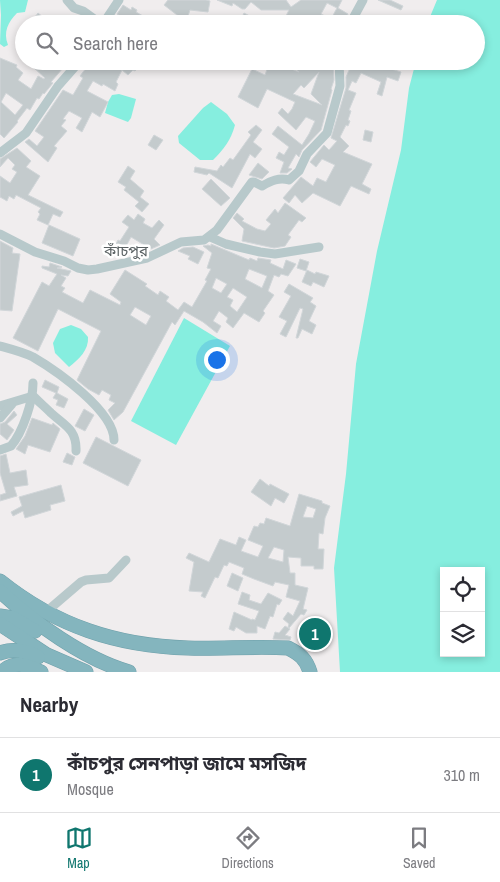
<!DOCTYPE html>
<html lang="en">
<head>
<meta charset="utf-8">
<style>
	:root { --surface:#fff; --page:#f7f7f7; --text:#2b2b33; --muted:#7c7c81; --line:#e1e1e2; --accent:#0f766e }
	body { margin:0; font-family:"Archivo Narrow","Noto Sans Bengali",sans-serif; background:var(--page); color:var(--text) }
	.controls { position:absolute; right:15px; bottom:15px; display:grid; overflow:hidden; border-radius:0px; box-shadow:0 2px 8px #0003 }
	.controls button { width:45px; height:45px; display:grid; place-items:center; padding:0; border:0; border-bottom:1px solid var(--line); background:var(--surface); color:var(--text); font:25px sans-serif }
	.you { position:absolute; left:216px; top:359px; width:18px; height:18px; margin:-12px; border:4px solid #fff; border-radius:50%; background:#1a73e8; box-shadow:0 0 0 8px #1a73e833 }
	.badge { display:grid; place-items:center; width:32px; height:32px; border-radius:50%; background:var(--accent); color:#fff; font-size:16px; font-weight:700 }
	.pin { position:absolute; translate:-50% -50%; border:2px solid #fff; box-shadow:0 1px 5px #0006 }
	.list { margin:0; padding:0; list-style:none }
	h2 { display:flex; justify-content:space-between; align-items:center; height:65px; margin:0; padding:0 20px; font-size:21px }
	h2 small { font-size:16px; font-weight:400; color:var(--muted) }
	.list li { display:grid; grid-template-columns:32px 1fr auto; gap:15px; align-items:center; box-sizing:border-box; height:75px; padding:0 20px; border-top:1px solid var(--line) }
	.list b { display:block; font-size:19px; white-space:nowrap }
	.list p { margin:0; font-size:16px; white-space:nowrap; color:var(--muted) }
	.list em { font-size:16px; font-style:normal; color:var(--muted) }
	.icon { flex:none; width:28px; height:28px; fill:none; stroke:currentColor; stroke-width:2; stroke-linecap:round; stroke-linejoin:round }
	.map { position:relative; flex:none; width:500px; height:672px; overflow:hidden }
	.search { position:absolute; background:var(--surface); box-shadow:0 2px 8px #0003; left:15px; right:15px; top:15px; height:55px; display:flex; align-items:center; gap:12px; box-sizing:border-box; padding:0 18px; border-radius:28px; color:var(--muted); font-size:19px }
	.sheet { height:140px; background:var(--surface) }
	nav { display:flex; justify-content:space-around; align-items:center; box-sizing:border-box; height:70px; border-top:1px solid var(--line); background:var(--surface); font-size:14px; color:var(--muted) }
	nav a { display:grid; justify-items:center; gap:2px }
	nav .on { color:var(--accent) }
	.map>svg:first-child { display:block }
	.water { fill:#86eedf; fill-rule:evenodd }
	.building { fill:#c4cbcd; stroke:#d1d6d9; fill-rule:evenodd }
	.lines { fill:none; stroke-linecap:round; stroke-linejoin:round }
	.highway-casing { stroke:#6fa0aa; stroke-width:15 }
	.minor { stroke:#b8c9cb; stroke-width:9 }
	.highway { stroke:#84b5be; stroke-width:14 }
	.labels { text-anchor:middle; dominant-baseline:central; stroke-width:5; stroke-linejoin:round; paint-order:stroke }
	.quarter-label { font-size:15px; fill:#5a6163; stroke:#fff }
</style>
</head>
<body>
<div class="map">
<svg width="500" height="672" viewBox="0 0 500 672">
	<rect width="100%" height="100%" fill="#f0edee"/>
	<g class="water">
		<path d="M 0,0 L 28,0 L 25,12 L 17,13 C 8,22 3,32 8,45 L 4,47 L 0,44 L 1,15 Z"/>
		<path d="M 437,0 L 500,0 L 500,672 L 340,672 L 334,568 L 346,474 L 356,364 L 377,251 L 401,150 L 409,88 L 416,61 L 476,61 L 476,24 L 427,24 ZM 444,571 L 481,571 L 481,653 L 444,653 Z"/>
		<polygon points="119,94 136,99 131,118 128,122 105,113 108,102 112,95"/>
		<path d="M 211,102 L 227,114 L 235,125 C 231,140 224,149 213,160 L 200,160 L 179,143 L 178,136 L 203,108 Z"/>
		<polygon points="184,318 230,346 176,445 131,421"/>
		<path d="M 71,325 L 81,329 L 88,337 C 89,350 79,359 69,367 L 55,353 L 53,343 L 60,329 Z"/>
	</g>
	<g class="building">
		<polygon points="168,0 206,0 210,1 208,12 190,10 187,19 177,15 164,5"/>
		<path d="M 217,0 L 286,0 L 291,7 L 301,0 L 342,0 L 338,8 L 348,14 L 344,24 L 286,24 L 288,19 L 285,18 L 289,10 L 261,10 L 251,2 L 245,9 L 242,9 L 233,3 L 232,6 ZM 327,3 L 337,8 L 331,19 L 321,14 Z"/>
		<polygon points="378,0 390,0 403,6 401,10"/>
		<polygon points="123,5 131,10 132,7 137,10 136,12 157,24 132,24 117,14"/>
		<polygon points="38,13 51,24 30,24"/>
		<polygon points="244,13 261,22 264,16 269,18 266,24 239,24"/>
		<polygon points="80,16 90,24 69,24 75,17 78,19"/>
		<path d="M 0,58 L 17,65 L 16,67 L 23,73 L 18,80 L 31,89 L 38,76 L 44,79 L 45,78 L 33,67 L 38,61 L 69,61 L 51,82 L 53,83 L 44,94 L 43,93 L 39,99 L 37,98 L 30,110 L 27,108 L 17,121 L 18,122 L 4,138 L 0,134 ZM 6,93 L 23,105 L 15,115 L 1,102 Z"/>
		<polygon points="92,61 143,61 135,71 133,70 128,75 122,70 116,82 118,84 115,91 103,84 102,86 93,81 87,91 108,102 100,117 92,112 82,132 76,128 82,118 69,111 63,119 66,120 61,126 67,131 54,146 57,148 48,162 25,142 29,139 37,146 44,137 35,131 63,90 73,95 83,78 80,76 83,72"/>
		<path d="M 270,61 L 299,72 L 287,61 L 333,61 L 334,80 L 331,89 L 332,90 L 321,130 L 302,150 L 299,157 L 296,154 L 288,168 L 292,169 L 287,173 L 280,173 L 284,162 L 276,158 L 279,152 L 284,155 L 289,147 L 272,134 L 278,126 L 302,145 L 309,134 L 315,121 L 306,117 L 296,130 L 278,113 L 282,108 L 288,114 L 292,109 L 295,102 L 267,89 L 258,108 L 238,97 L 252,69 L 265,75 ZM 319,72 L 311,94 L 322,105 L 293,94 L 301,85 L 304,88 Z"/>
		<polygon points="349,61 386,61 390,63 388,68 401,72 398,81 387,77 382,96 377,94 381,82 361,73 356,83 352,81 348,90 356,93 349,110 351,111 348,120 350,121 348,126 346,125 340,137 349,146 343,152 372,164 362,184 371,189 369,194 351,186 340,206 313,193 302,203 295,195 289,203 283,198 301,177 313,186 317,178 326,182 335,165 322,159 316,167 310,162 324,145 329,150 337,141 331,138 346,88 346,77 350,68 347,67"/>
		<polygon points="256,125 262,130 253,142 262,149 255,158 250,154 232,188 209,173 207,175 194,172 195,167 217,171 221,165 223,167 230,158 233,160 251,135 248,132"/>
		<polygon points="365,130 373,132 371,142 363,140"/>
		<polygon points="154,135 163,140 156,150 148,145"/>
		<polygon points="17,148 31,161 26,167 40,176 28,195 63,212 60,217 53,214 48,225 37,220 40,214 38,212 41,208 16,195 14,199 9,196 7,201 0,197 0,176 10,183 17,172 12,169 15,165 8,158 0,167 0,159"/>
		<polygon points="258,163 269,172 262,179 249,175"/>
		<polygon points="128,166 135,171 130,179 144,191 140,197 149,204 142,212 135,206 139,202 124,190 126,187 118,182"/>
		<polygon points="211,179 230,198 221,206 202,189"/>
		<polygon points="285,203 306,218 302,222 299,220 288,235 291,237 285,246 274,248 242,241 244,229 233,218 237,213 244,219 242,221 257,229 265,231 271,224 266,220 275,209 278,213"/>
		<polygon points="138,214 145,219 143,223 152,228 159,220 164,225 154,239 160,245 151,249 131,237 124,250 116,244 118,240 120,241 129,227 122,222 128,215 134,220"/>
		<polygon points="49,225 80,239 73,256 42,243"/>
		<polygon points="0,241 13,248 12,253 20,254 12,311 0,310"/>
		<path d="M 211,244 L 249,260 L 250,258 L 257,261 L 258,258 L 271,260 L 270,263 L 283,269 L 286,260 L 296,264 L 288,276 L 281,274 L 279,277 L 274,275 L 268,291 L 274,295 L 263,311 L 265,313 L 259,322 L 244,313 L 233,328 L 226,322 L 228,318 L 219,311 L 213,321 L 221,326 L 217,333 L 203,322 L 184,311 L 175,325 L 172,322 L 123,412 L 114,420 L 108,410 L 115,403 L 109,400 L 111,395 L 102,390 L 99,395 L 88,389 L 77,380 L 101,331 L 58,309 L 38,351 L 13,338 L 42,282 L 49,286 L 57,274 L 42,268 L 42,266 L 49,267 L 50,263 L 62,267 L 57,268 L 71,271 L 68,276 L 61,275 L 66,278 L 61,286 L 65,288 L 62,292 L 83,303 L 90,290 L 120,305 L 121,302 L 110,294 L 125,270 L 147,284 L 145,286 L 158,295 L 160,291 L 169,297 L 166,301 L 178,310 L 184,302 L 192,307 L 207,281 L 205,280 L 211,269 L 207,268 L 212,253 L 203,246 L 208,245 L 211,246 ZM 249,269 L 267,276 L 262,288 L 245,279 ZM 216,278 L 227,284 L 221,293 L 212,288 ZM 233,288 L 247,297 L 237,312 L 230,306 L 233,300 L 227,297 ZM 135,307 L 151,316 L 146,325 L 130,315 Z"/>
		<polygon points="193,247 204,252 198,264 188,259 190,256 178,251 183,248"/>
		<polygon points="300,259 309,262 306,271 297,268"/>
		<polygon points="307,270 315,274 316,272 329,276 324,287 313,282 311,286 302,282"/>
		<polygon points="289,284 313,298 310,302 316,306 309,321 316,325 312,334 302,329 298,338 296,338 303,309 300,308 286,337 280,334 287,321 279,317 291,296 284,292"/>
		<polygon points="45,380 59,387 57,393 68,399 64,408 56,405 58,400 53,398 56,393 42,387"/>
		<polygon points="84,409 94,415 85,431 75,426"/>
		<polygon points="14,411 17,415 7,424 14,430 7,440 0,434 0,424 5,422"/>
		<polygon points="32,418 52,425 53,423 60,429 50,452 28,445 25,454 16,449 25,436"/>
		<polygon points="96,437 141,460 128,486 83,463"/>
		<polygon points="67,453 75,457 72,465 63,462"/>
		<polygon points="6,454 10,473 26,470 28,485 14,487 17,496 0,501 0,495 6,493 0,473 0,456"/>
		<polygon points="260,479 269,486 270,484 289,494 284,503 275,498 271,506 251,492"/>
		<polygon points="61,485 65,501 50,505 51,510 25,518 23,511 13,516 11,512 22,506 19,497"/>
		<path d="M 299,494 L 322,501 L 322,503 L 330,506 L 325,518 L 323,534 L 319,533 L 318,549 L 324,549 L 323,569 L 314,569 L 314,566 L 301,566 L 301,558 L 288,557 L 290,573 L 295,573 L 295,585 L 308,588 L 303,609 L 307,610 L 304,615 L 301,614 L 289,628 L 288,627 L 289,624 L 283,619 L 288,612 L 293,616 L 300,601 L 286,597 L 289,585 L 275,582 L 273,586 L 254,579 L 242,574 L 244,568 L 229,562 L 227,566 L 224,565 L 218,578 L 215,577 L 205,598 L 201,596 L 203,592 L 189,591 L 194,562 L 186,558 L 189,553 L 209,562 L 220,539 L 236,545 L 239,537 L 246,540 L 241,551 L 258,557 L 263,546 L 248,540 L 254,526 L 258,527 L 260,523 L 264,524 L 266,518 L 290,526 ZM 307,506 L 316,509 L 313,518 L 303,517 ZM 274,547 L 284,550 L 283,562 L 268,558 Z"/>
		<polygon points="232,573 243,578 238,591 227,586"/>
		<polygon points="242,592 250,595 249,600 261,604 268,593 282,600 279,605 277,604 273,617 270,616 265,629 257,626 257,633 246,633 236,627 234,631 229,629 234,612 252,620 252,619 255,620 259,611 238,604"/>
		<polygon points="285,626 290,629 285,635 291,637 290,640 273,639 275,632 279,633"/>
	</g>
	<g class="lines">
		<defs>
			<g id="highway">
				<path d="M 0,581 C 56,626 117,646 188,648 C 222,649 255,646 288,648 C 300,654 306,659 310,672"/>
				<path d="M 0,591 C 34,623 84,659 129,672"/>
				<polyline points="0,616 13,618 35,631"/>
				<polyline points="0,624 47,655 86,672"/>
				<path d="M 0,653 C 13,648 26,651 38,657"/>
				<path d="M 2,672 C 15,660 26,665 41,672"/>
			</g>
		</defs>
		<use href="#highway" class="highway-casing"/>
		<g class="minor">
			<polyline points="67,0 74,8 83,11 101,24"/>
			<polyline points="103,24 119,0"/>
			<polyline points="350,24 363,0"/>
			<polyline points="0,153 26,133 58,86 80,61"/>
			<path d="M 0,234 L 35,252 L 64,261 L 78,268 L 88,270 L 97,269 L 147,258 L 181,242 L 204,240 L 217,230 L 252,182 L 254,182 L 262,186 C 271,181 279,177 289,180 L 299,171 L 307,154 L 327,133 L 340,86 L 339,61"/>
			<polyline points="210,237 226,244 260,252 275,254 319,247"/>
			<path d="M 0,346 C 11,349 23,352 33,357 C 57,371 114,411 114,440"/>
			<path d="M 0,406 L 33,396 C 39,402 45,407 51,413 C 64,425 77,429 76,451"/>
			<polyline points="0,418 12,404"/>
			<path d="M 0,450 L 11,446 C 23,432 33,401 33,383"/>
			<polyline points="46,612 81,582 86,580 109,578 126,560"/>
		</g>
		<use href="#highway" class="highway"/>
	</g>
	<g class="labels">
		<g class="quarter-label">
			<text x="126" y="250">কাঁচপুর</text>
		</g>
	</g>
</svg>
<div class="controls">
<button><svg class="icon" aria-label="locate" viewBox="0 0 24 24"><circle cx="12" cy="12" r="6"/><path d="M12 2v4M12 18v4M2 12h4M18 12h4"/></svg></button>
<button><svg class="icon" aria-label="layers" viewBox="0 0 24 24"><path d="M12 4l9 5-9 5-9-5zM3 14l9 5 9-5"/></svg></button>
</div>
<div class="you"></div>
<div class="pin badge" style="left:315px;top:634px">1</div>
<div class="search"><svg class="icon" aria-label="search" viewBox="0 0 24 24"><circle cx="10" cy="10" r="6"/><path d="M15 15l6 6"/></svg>Search here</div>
</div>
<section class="sheet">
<h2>Nearby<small></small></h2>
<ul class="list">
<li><span class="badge">1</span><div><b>কাঁচপুর সেনপাড়া জামে মসজিদ</b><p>Mosque</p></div><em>310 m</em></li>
</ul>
</section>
<nav>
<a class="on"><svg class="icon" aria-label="map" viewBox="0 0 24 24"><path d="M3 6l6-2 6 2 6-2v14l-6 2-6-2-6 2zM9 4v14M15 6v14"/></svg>Map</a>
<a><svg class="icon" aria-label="directions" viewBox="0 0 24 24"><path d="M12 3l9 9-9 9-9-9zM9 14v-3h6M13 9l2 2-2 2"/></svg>Directions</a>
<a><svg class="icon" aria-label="saved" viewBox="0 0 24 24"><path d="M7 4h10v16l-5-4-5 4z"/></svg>Saved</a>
</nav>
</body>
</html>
